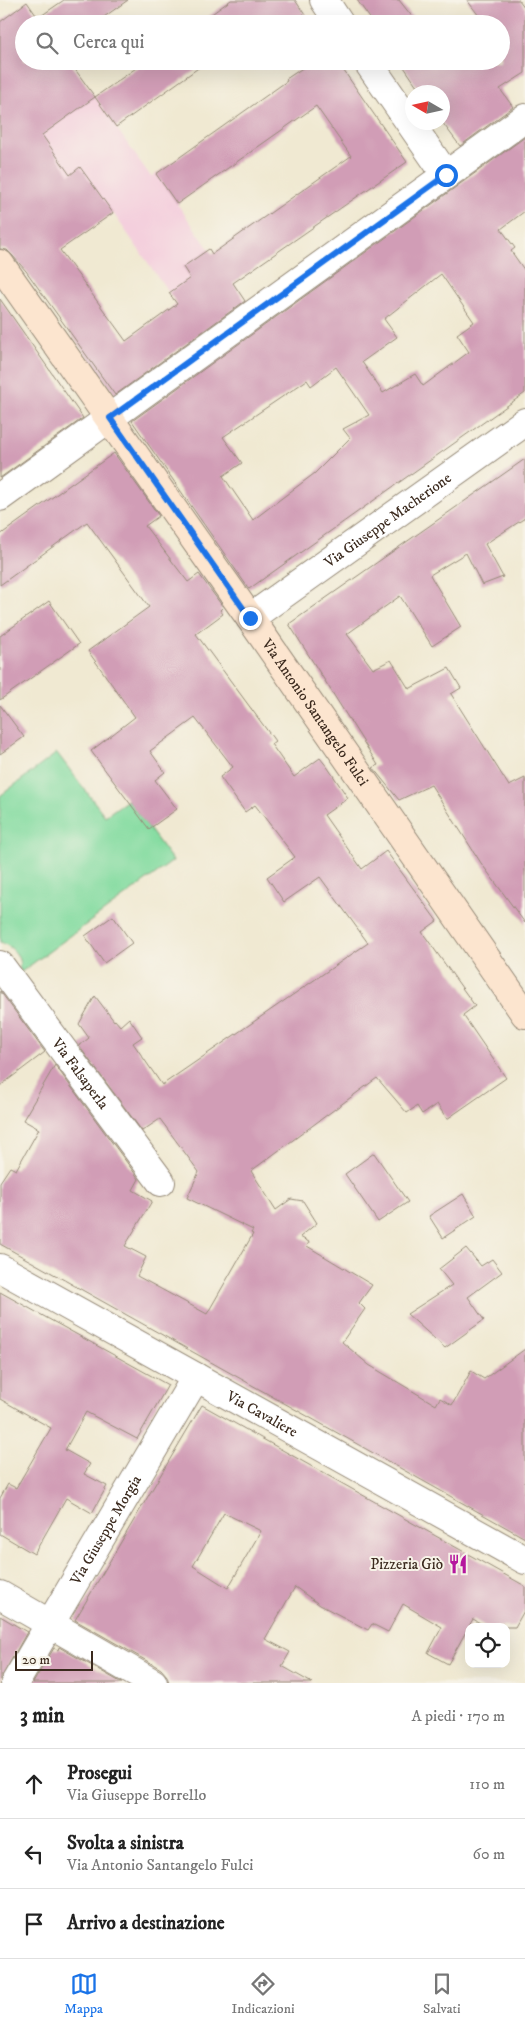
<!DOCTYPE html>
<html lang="it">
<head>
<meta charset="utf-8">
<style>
	:root { --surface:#fff; --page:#f6f6f6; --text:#222; --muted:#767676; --line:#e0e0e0; --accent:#1a73e8 }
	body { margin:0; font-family:"IM FELL DW Pica",serif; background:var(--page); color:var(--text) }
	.controls { position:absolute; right:15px; bottom:15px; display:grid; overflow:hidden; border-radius:10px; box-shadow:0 5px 20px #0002 }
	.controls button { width:45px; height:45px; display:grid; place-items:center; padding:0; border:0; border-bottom:1px solid var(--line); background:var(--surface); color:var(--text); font:25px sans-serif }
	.compass { position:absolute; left:405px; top:85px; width:45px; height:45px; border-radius:50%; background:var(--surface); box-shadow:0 5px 20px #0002; rotate:279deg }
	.scale { position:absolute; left:15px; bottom:12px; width:78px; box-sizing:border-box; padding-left:5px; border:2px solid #3b2a1e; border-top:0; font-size:14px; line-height:18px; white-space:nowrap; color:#3b2a1e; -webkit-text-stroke:4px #f7f3e8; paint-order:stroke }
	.stop { position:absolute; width:15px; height:15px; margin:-11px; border:4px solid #1a73e8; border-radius:50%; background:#fff }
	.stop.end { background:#1a73e8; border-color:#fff; box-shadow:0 1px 5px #0008 }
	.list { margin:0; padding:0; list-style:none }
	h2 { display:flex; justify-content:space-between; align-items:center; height:65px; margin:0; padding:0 20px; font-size:21px }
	h2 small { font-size:16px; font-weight:400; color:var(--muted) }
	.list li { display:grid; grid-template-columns:32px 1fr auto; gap:15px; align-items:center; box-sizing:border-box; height:70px; padding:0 20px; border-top:1px solid var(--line) }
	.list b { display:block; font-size:19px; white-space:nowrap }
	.list p { margin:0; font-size:16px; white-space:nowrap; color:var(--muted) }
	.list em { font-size:16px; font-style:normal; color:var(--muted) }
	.icon { flex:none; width:28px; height:28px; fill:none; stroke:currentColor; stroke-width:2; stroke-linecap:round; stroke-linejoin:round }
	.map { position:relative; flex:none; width:525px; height:1683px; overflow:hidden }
	.search { position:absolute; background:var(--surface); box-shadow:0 5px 20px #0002; left:15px; right:15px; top:15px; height:55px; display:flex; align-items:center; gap:12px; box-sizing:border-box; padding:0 18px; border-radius:28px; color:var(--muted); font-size:19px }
	.sheet { height:275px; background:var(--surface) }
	nav { display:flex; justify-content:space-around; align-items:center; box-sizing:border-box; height:70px; border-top:1px solid var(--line); background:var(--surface); font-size:14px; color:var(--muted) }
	nav a { display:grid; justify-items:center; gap:2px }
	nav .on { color:var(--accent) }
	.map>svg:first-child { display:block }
	.built { fill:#f4cfdd }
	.green { fill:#85dca1; stroke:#608360 }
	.building { fill:#d19db6; fill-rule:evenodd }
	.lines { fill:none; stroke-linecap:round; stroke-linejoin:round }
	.street-casing { stroke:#968a78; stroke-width:30 }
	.secondary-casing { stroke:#968a78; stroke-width:30 }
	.street { stroke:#fff; stroke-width:28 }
	.secondary { stroke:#fce5cf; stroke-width:28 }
	.route { stroke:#1a73e8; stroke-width:6 }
	.labels { text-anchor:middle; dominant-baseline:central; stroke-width:4; stroke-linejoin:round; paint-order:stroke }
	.street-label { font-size:15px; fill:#3b2a1e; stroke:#f7f3e8 }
	.poi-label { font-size:15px; fill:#3b2a1e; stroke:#f7f3e8; text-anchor:end }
</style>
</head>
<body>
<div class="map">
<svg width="525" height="1683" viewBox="0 0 525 1683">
	<rect width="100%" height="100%" fill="#f7f3e8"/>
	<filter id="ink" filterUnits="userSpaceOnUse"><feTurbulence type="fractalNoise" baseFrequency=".02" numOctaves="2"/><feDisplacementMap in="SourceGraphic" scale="10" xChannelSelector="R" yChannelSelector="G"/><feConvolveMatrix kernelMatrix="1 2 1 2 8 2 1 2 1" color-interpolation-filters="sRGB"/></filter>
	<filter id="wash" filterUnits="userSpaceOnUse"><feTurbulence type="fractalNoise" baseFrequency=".0096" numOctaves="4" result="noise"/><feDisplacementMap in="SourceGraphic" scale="20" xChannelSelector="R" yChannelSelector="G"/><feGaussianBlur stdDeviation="1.12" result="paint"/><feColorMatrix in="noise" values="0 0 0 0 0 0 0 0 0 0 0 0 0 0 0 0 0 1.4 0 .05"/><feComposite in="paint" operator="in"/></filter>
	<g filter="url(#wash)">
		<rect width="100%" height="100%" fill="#f0e9d2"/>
		<polygon class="built" points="28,2 43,24 24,24 24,61 69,61 151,177 156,174 246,301 198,334 113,213 68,245 0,148 0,22"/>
		<path class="green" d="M 57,753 L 105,816 L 128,800 L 173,861 L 21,972 C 18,967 21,965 19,960 C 17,951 8,945 0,942 L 0,796 Z"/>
		<g id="blocks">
			<g class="building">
				<polygon points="64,0 128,0 94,24 24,24 24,61 69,61 95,97 42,135 70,175 80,167 113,213 60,250 126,341 177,304 169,293 190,278 183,267 209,249 212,254 351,156 316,106 177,204 156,174 287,81 286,79 313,61 337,61 407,162 233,283 245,301 115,395 26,271 12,255 7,250 0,249 0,22 27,2 38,18"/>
				<polygon points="231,0 295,0 311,24 198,24"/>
				<polygon points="357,0 399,0 418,24 374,24"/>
				<polygon points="467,0 519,0 525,8 525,73 500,89 513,107 460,146 442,122 442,92 421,92 400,61 501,61 501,24 468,24 479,16"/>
				<polygon points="146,61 208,61 116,127 95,97"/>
				<path d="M 525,137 L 525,211 L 501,229 L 515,248 L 511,251 L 525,271 L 525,393 L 249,589 L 132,421 ZM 441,274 L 474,322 L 457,334 L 469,352 L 423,386 L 415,374 L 383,393 L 362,362 L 397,337 L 384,319 ZM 336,367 L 369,415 L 343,429 L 350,438 L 315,473 L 253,520 L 223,476 L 242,463 L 223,437 L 307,380 L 311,386 Z"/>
				<polygon points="0,299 83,418 0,478"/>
				<polygon points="114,453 159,516 145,526 188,582 199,574 223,607 220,610 223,614 196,634 275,741 271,744 294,777 320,758 328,768 348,798 324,815 362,869 386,851 437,921 422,932 475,1006 463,1015 506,1078 447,1119 437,1104 422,1114 417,1106 407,1113 377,1078 251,1171 276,1210 291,1199 303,1201 317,1223 300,1237 309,1242 307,1246 372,1285 359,1303 365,1309 342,1342 369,1365 436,1405 440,1398 452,1405 471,1371 484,1379 525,1349 525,1538 0,1244 0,1182 10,1167 16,1170 39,1129 23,1120 55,1065 139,1179 133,1190 152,1201 125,1246 146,1257 137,1276 207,1314 253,1234 251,1233 253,1230 187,1198 199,1172 160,1119 142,1131 79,1046 89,1038 79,1024 95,996 114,1021 115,1020 120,1026 129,1018 142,1037 133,1043 162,1085 368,943 320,877 284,902 267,877 295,857 255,805 245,812 220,777 233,767 195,718 150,751 165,772 155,780 177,809 149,829 91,751 135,717 88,651 149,607 87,522 0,585 0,535"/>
				<polygon points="525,459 525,518 485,544 503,577 482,585 466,553 430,575 461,627 432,646 400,596 347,634 373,669 391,660 409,689 449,668 461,688 451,694 509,786 525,778 525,923 481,863 431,785 399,800 373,768 378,765 289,624"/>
				<polygon points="49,601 79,644 0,700 0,636"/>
				<polygon points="0,705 24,737 0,754"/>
				<polygon points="113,916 132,943 104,963 85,936"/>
				<polygon points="0,991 45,1052 0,1086"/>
				<polygon points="374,1153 408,1202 378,1222 345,1174"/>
				<polygon points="463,1194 476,1216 443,1238 429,1216"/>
				<polygon points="466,1248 481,1266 492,1259 502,1272 468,1297 484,1320 445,1348 407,1314 452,1285 439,1269"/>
				<polygon points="0,1292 168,1385 137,1439 86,1412 65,1450 90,1464 84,1474 107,1486 92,1513 66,1498 34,1554 0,1534 0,1498 8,1484 16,1488 51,1428 0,1399"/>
				<path d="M 202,1405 L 525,1586 L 525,1609 L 515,1627 L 487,1627 L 473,1619 L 448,1664 L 428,1653 L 442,1627 L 403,1604 L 388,1632 L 372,1624 L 368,1630 L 320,1605 L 295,1587 L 265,1639 L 290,1652 L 282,1666 L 312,1683 L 169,1683 L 167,1676 L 161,1669 L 75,1620 ZM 224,1513 L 261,1531 L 228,1588 L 193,1566 Z"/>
				<polygon points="0,1616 27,1632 0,1680"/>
				<polygon points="59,1647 122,1683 33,1683 54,1648 58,1650"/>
			</g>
		</g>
	</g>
	<g filter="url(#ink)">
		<use href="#blocks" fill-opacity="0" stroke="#968a78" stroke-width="1"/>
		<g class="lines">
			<defs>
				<g id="street">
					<polyline points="324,0 340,24"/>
					<polyline points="367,61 446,175"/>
					<polyline points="0,497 525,118"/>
					<path id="s1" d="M 250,618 L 525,422"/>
					<path id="s2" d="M 0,965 L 161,1182"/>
					<path id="s3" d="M 0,1268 L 525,1560"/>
					<polyline points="0,1595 153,1683"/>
					<path id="s4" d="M 15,1683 L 196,1377"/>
				</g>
				<g id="secondary">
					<path id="s5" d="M 0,264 L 250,618 L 525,1014"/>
				</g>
			</defs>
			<use href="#street" class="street-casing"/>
			<use href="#secondary" class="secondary-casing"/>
			<use href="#street" class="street"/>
			<use href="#secondary" class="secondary"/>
		</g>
	</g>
	<g class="lines" filter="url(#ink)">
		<polyline class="route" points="250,618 110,418 446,175"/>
	</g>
	<defs>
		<symbol id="restaurant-bare" viewBox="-9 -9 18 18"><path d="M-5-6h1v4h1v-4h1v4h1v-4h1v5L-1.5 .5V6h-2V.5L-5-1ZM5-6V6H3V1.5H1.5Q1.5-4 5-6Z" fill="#b5179e" stroke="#f7f3e8" stroke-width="2.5" paint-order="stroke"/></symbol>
	</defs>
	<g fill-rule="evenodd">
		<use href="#restaurant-bare" x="444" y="1550" width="28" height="28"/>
	</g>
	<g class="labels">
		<g class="street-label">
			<text stroke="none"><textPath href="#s1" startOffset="169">Via Giuseppe Macherione</textPath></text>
			<text stroke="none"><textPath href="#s5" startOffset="548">Via Antonio Santangelo Fulci</textPath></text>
			<text stroke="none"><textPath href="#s2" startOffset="135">Via Falsaperla</textPath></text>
			<text stroke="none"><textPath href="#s3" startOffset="300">Via Cavaliere</textPath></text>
			<text stroke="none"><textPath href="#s4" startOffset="178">Via Giuseppe Morgia</textPath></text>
		</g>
		<g class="poi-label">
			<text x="443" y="1564">Pizzeria Giò</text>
		</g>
	</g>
</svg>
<div class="controls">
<button><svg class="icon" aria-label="locate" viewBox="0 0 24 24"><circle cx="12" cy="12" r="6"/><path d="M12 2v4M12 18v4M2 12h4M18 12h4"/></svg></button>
</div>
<svg class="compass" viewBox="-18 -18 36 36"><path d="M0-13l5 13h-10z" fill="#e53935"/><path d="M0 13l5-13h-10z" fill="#767676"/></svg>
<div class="scale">20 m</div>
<div class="stop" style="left:446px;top:175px"></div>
<div class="stop end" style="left:250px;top:618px"></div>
<div class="search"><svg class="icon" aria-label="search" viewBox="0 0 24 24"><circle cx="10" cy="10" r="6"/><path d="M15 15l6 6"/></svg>Cerca qui</div>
</div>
<section class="sheet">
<h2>3 min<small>A piedi · 170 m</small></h2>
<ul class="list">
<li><svg class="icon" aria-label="ahead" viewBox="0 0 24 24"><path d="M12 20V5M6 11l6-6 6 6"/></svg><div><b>Prosegui</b><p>Via Giuseppe Borrello</p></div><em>110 m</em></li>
<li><svg class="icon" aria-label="left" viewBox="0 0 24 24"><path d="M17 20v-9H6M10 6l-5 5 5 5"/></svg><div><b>Svolta a sinistra</b><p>Via Antonio Santangelo Fulci</p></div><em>60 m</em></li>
<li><svg class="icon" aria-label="arrive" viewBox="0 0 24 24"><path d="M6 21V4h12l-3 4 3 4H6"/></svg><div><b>Arrivo a destinazione</b></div></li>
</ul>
</section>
<nav>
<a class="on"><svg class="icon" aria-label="map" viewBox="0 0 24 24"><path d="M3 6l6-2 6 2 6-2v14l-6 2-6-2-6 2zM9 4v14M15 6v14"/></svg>Mappa</a>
<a><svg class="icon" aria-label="directions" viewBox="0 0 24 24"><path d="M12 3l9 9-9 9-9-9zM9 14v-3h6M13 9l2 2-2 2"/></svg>Indicazioni</a>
<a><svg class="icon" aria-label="saved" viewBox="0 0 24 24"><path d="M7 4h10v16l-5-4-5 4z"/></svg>Salvati</a>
</nav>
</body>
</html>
